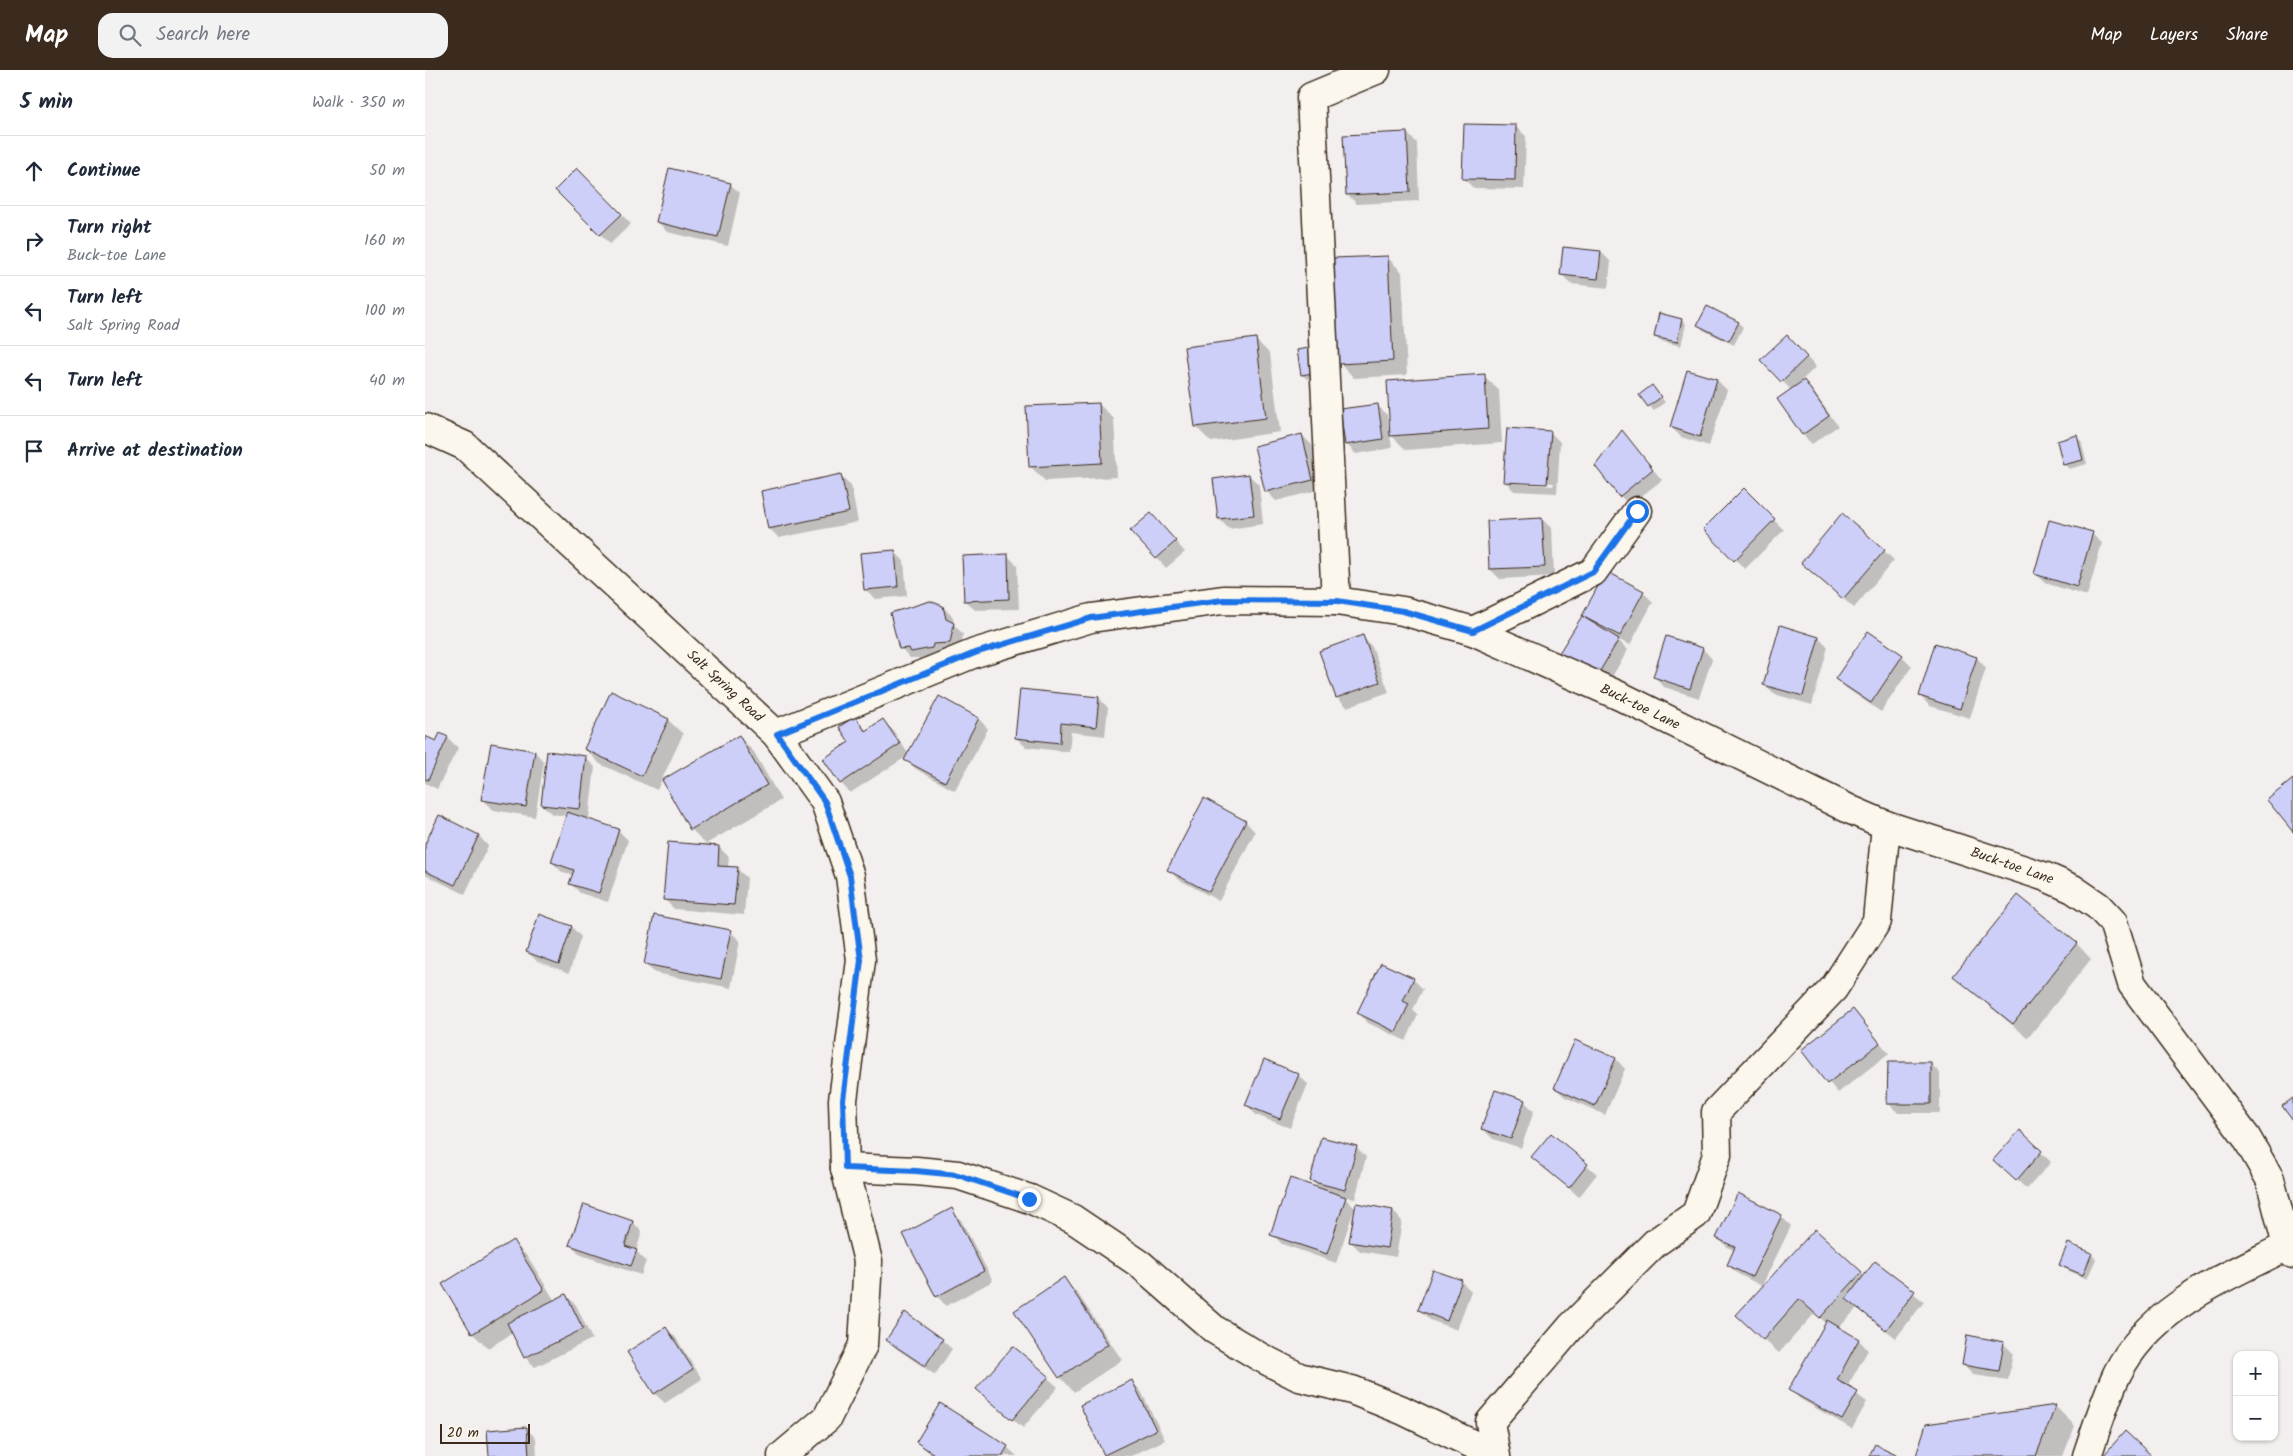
<!DOCTYPE html>
<html lang="en">
<head>
<meta charset="utf-8">
<style>
	:root { --surface:#fff; --page:#f2f2f3; --text:#1f2937; --muted:#747a83; --line:#e0e1e3; --accent:#3b2a1e }
	body { margin:0; font-family:Kalam,sans-serif; background:var(--page); color:var(--text) }
	.controls { position:absolute; right:15px; bottom:15px; display:grid; overflow:hidden; border-radius:10px; box-shadow:0 1px 4px #0004 }
	.controls button { width:45px; height:45px; display:grid; place-items:center; padding:0; border:0; border-bottom:1px solid var(--line); background:var(--surface); color:var(--text); font:25px sans-serif }
	.scale { position:absolute; left:15px; bottom:12px; width:90px; box-sizing:border-box; padding-left:5px; border:2px solid #3b2a1e; border-top:0; font-size:14px; line-height:18px; white-space:nowrap; color:#3b2a1e; -webkit-text-stroke:4px #fbf7ec; paint-order:stroke }
	.stop { position:absolute; width:15px; height:15px; margin:-11px; border:4px solid #1a73e8; border-radius:50%; background:#fff }
	.stop.end { background:#1a73e8; border-color:#fff; box-shadow:0 1px 5px #0008 }
	.list { margin:0; padding:0; list-style:none }
	h2 { display:flex; justify-content:space-between; align-items:center; height:65px; margin:0; padding:0 20px; font-size:21px }
	h2 small { font-size:16px; font-weight:400; color:var(--muted) }
	.list li { display:grid; grid-template-columns:32px 1fr auto; gap:15px; align-items:center; box-sizing:border-box; height:70px; padding:0 20px; border-top:1px solid var(--line) }
	.list b { display:block; font-size:19px; white-space:nowrap }
	.list p { margin:0; font-size:16px; white-space:nowrap; color:var(--muted) }
	.list em { font-size:16px; font-style:normal; color:var(--muted) }
	.icon { flex:none; width:28px; height:28px; fill:none; stroke:currentColor; stroke-width:2; stroke-linecap:round; stroke-linejoin:round }
	.map { position:relative; flex:none; width:1868px; height:1386px; overflow:hidden }
	header { display:flex; align-items:center; gap:30px; box-sizing:border-box; height:70px; padding:0 25px; background:var(--accent); color:#fff }
	header strong { font-size:24px }
	nav { display:flex; gap:28px; margin-inline-start:auto; font-size:18px }
	.search { width:350px; height:45px; background:var(--page); display:flex; align-items:center; gap:12px; box-sizing:border-box; padding:0 18px; border-radius:15px; color:var(--muted); font-size:19px }
	main { display:flex }
	aside { flex:1; background:var(--surface) }
	.map>svg:first-child { display:block }
	.shadow { fill:#0003; fill-rule:evenodd }
	.building { fill:#cdcff8; stroke:#3b2a1e }
	.lines { fill:none; stroke-linecap:round; stroke-linejoin:round }
	.minor-casing { stroke:#3b2a1e; stroke-width:31 }
	.tertiary-casing { stroke:#3b2a1e; stroke-width:31 }
	.minor { stroke:#fbf7ec; stroke-width:28 }
	.tertiary { stroke:#fbf7ec; stroke-width:28 }
	.route { stroke:#1a73e8; stroke-width:6 }
	.labels { text-anchor:middle; dominant-baseline:central; stroke-width:4.5; stroke-linejoin:round; paint-order:stroke }
	.street-label { font-size:14px; fill:#3b2a1e; stroke:#fbf7ec }
</style>
</head>
<body>
<header>
<strong>Map</strong>
<div class="search"><svg class="icon" aria-label="search" viewBox="0 0 24 24"><circle cx="10" cy="10" r="6"/><path d="M15 15l6 6"/></svg>Search here</div>
<nav><a>Map</a><a>Layers</a><a>Share</a></nav>
</header>
<main>
<aside>
<h2>5 min<small>Walk · 350 m</small></h2>
<ul class="list">
<li><svg class="icon" aria-label="ahead" viewBox="0 0 24 24"><path d="M12 20V5M6 11l6-6 6 6"/></svg><div><b>Continue</b></div><em>50 m</em></li>
<li><svg class="icon" aria-label="right" viewBox="0 0 24 24"><path d="M7 20v-9h11M14 6l5 5-5 5"/></svg><div><b>Turn right</b><p>Buck-toe Lane</p></div><em>160 m</em></li>
<li><svg class="icon" aria-label="left" viewBox="0 0 24 24"><path d="M17 20v-9H6M10 6l-5 5 5 5"/></svg><div><b>Turn left</b><p>Salt Spring Road</p></div><em>100 m</em></li>
<li><svg class="icon" aria-label="left" viewBox="0 0 24 24"><path d="M17 20v-9H6M10 6l-5 5 5 5"/></svg><div><b>Turn left</b></div><em>40 m</em></li>
<li><svg class="icon" aria-label="arrive" viewBox="0 0 24 24"><path d="M6 21V4h12l-3 4 3 4H6"/></svg><div><b>Arrive at destination</b></div></li>
</ul>
</aside>
<div class="map">
<svg width="1868" height="1386" viewBox="0 0 1868 1386">
	<rect width="100%" height="100%" fill="#f2efee"/>
	<filter id="ink" filterUnits="userSpaceOnUse"><feTurbulence type="fractalNoise" baseFrequency=".02" numOctaves="2"/><feDisplacementMap in="SourceGraphic" scale="10" xChannelSelector="R" yChannelSelector="G"/><feConvolveMatrix kernelMatrix="1 2 1 2 8 2 1 2 1" color-interpolation-filters="sRGB"/></filter>
	<g filter="url(#ink)">
		<g class="shadow">
			<polygon points="1091,57 1101,66 1099,119 1048,118 1039,108"/>
			<polygon points="982,63 992,73 994,131 932,134 922,124"/>
			<polygon points="152,100 206,154 185,174 132,120"/>
			<polygon points="305,114 315,123 303,176 242,162 233,152"/>
			<polygon points="1176,182 1186,192 1183,218 1146,214 1136,204"/>
			<polygon points="962,187 977,202 982,305 929,308 915,293"/>
			<polygon points="1256,250 1261,254 1256,276 1234,271 1230,266"/>
			<polygon points="1313,253 1318,257 1309,275 1278,260 1274,255"/>
			<polygon points="1362,267 1391,297 1377,310 1388,321 1413,356 1387,374 1378,365 1353,330 1366,320 1337,290"/>
			<polygon points="830,269 845,284 855,362 786,372 771,357"/>
			<polygon points="874,281 899,307 882,309 877,305"/>
			<polygon points="1263,301 1292,310 1302,320 1284,376 1256,367 1246,357"/>
			<polygon points="1059,306 1074,320 1077,373 981,380 965,364 967,378 931,384 921,374 952,335 962,345 964,360 966,359"/>
			<polygon points="1231,321 1240,332 1229,341 1215,325"/>
			<polygon points="674,334 689,349 692,407 620,411 605,396"/>
			<path d="M 1125,362 L 1135,372 L 1132,423 L 1089,421 L 1080,411 ZM 1088,411 L 1129,413 L 1128,416 L 1088,413 Z"/>
			<polygon points="1197,362 1237,410 1205,435 1195,426"/>
			<polygon points="877,365 887,375 897,419 851,431 841,421"/>
			<polygon points="1651,367 1656,371 1662,394 1644,399 1639,394"/>
			<polygon points="824,405 834,415 838,454 804,459 794,449"/>
			<polygon points="416,406 426,416 433,452 354,468 344,458"/>
			<polygon points="1319,420 1359,460 1320,499 1280,459"/>
			<polygon points="1117,449 1127,459 1129,506 1075,509 1065,499"/>
			<polygon points="735,454 760,482 741,498 707,461"/>
			<polygon points="1667,464 1677,473 1662,526 1620,513 1610,504"/>
			<polygon points="469,481 479,491 482,526 450,529 440,519"/>
			<polygon points="1459,481 1469,490 1429,538 1387,502"/>
			<polygon points="582,485 592,495 594,539 550,540 540,531"/>
			<polygon points="1218,522 1228,532 1205,575 1192,569 1203,580 1182,615 1145,593 1135,583 1158,547"/>
			<polygon points="518,537 528,547 529,555 538,564 535,582 496,591 493,588 485,588 476,578"/>
			<polygon points="938,567 947,577 964,622 922,637 912,627"/>
			<polygon points="1394,568 1403,577 1387,635 1349,624 1339,614"/>
			<polygon points="1278,579 1287,589 1274,628 1239,617 1230,607"/>
			<polygon points="1477,586 1487,596 1456,642 1421,618 1412,609"/>
			<polygon points="1552,588 1561,598 1545,648 1505,636 1495,626"/>
			<polygon points="514,628 554,649 563,659 530,721 491,699 481,690"/>
			<polygon points="674,628 683,638 680,666 646,662 644,682 601,677 591,668"/>
			<polygon points="430,647 442,661 458,651 468,660 484,685 425,723 416,713"/>
			<polygon points="243,650 258,664 232,720 175,694 160,679"/>
			<polygon points="15,665 23,668 33,678 12,719 0,713 0,667 12,673"/>
			<polygon points="314,667 329,682 356,730 281,774 266,759"/>
			<polygon points="110,682 119,692 110,747 68,740 58,730"/>
			<polygon points="160,687 170,697 164,748 159,748 193,760 203,770 183,832 155,823 146,814 148,805 137,802 127,792 142,746 127,744 117,735"/>
			<polygon points="14,747 54,766 63,776 40,824 0,805 0,777"/>
			<polygon points="821,752 830,762 794,831 753,809 744,800"/>
			<polygon points="294,777 304,787 303,798 312,799 322,808 319,845 249,839 239,829"/>
			<polygon points="1593,827 1652,874 1666,889 1603,968 1545,920 1530,906"/>
			<polygon points="147,857 156,867 144,903 112,891 102,882"/>
			<polygon points="305,861 315,871 306,918 230,903 220,894"/>
			<polygon points="988,909 998,919 988,940 993,945 981,971 943,953 933,943"/>
			<polygon points="1428,941 1464,983 1413,1023 1377,980"/>
			<polygon points="1191,989 1200,999 1180,1045 1140,1027 1130,1018"/>
			<polygon points="1505,993 1515,1003 1515,1043 1473,1043 1463,1033"/>
			<polygon points="873,1005 883,1014 865,1058 831,1045 822,1035"/>
			<polygon points="1099,1031 1109,1041 1096,1078 1068,1069 1058,1059"/>
			<polygon points="1595,1062 1626,1092 1602,1119 1579,1099"/>
			<polygon points="1126,1064 1172,1104 1154,1127 1108,1086"/>
			<polygon points="931,1077 941,1087 930,1129 918,1126 931,1139 968,1141 977,1151 971,1187 935,1181 925,1171 929,1140 911,1193 857,1174 847,1164 895,1119 886,1110"/>
			<polygon points="526,1140 536,1150 568,1211 521,1236 512,1226"/>
			<polygon points="1356,1146 1366,1156 1337,1216 1313,1204 1303,1195 1310,1181 1302,1177 1292,1167"/>
			<polygon points="208,1152 217,1162 211,1181 221,1191 216,1205 156,1185 146,1175"/>
			<polygon points="1390,1161 1440,1207 1451,1192 1499,1232 1471,1268 1432,1238 1414,1258 1434,1270 1443,1280 1422,1317 1442,1332 1427,1359 1375,1329 1365,1319 1402,1254 1390,1243 1354,1283 1328,1260"/>
			<polygon points="88,1172 103,1187 130,1231 141,1225 151,1235 167,1269 110,1297 100,1287 88,1263 63,1278 48,1264 18,1215"/>
			<polygon points="1666,1184 1671,1189 1662,1209 1640,1199 1635,1195"/>
			<polygon points="638,1209 653,1224 697,1290 649,1322 635,1307"/>
			<polygon points="1036,1211 1046,1221 1032,1260 1005,1250 995,1240"/>
			<polygon points="241,1258 251,1268 277,1309 240,1333 230,1324 204,1282"/>
			<polygon points="462,1269 517,1270 527,1279 510,1305 472,1279"/>
			<polygon points="1578,1273 1588,1283 1583,1310 1548,1305 1538,1295"/>
			<polygon points="588,1277 633,1317 598,1358 563,1328"/>
			<polygon points="706,1311 716,1321 740,1370 706,1386 682,1386 680,1384"/>
			<polygon points="1630,1336 1650,1356 1638,1386 1492,1386"/>
			<polygon points="101,1359 111,1368 112,1386 65,1386"/>
			<polygon points="492,1372 582,1377 592,1386 508,1386"/>
		</g>
		<g class="building">
			<polygon points="1039,54 1091,55 1090,110 1037,109"/>
			<polygon points="982,62 985,122 921,125 918,65"/>
			<polygon points="152,98 197,144 175,165 130,120"/>
			<polygon points="244,98 306,113 293,167 231,152"/>
			<polygon points="1138,177 1176,181 1173,209 1135,205"/>
			<polygon points="963,186 968,291 913,294 908,188"/>
			<polygon points="1282,236 1314,252 1304,271 1272,255"/>
			<polygon points="1234,243 1257,249 1252,272 1229,267"/>
			<polygon points="1362,265 1382,287 1356,312 1335,290"/>
			<polygon points="831,268 841,348 770,357 759,277"/>
			<polygon points="890,277 895,302 876,305 872,280"/>
			<polygon points="1262,300 1292,309 1275,367 1245,357"/>
			<polygon points="1060,304 1063,359 965,366 962,311"/>
			<polygon points="1379,310 1404,346 1377,365 1352,329"/>
			<polygon points="1227,315 1236,327 1223,337 1214,325"/>
			<polygon points="674,333 677,393 604,397 601,336"/>
			<polygon points="953,334 958,369 920,375 915,339"/>
			<polygon points="1082,358 1126,361 1122,414 1078,412"/>
			<polygon points="1197,360 1228,399 1194,427 1170,396"/>
			<polygon points="877,364 888,410 840,422 829,376"/>
			<polygon points="1652,365 1658,390 1638,395 1632,371"/>
			<polygon points="416,404 424,442 343,459 336,421"/>
			<polygon points="824,404 829,445 793,449 788,409"/>
			<polygon points="1319,418 1350,449 1309,491 1278,459"/>
			<polygon points="726,443 751,471 731,489 705,461"/>
			<polygon points="1417,443 1460,480 1418,529 1376,493"/>
			<polygon points="1117,448 1120,497 1064,499 1062,451"/>
			<polygon points="1624,450 1668,462 1652,517 1609,504"/>
			<polygon points="470,480 473,517 439,520 435,483"/>
			<polygon points="583,484 584,529 539,531 537,486"/>
			<polygon points="1181,501 1219,521 1195,566 1157,546"/>
			<polygon points="505,531 518,536 521,549 529,553 525,573 508,574 507,578 486,582 484,578 474,579 465,543"/>
			<polygon points="1157,546 1194,569 1172,606 1134,583"/>
			<polygon points="1355,555 1394,567 1378,626 1338,615"/>
			<polygon points="1443,561 1478,585 1446,633 1410,609"/>
			<polygon points="938,565 955,612 911,628 894,581"/>
			<polygon points="1241,566 1278,578 1265,619 1228,607"/>
			<polygon points="1510,573 1552,587 1535,639 1494,626"/>
			<polygon points="595,619 674,627 671,657 636,653 635,673 590,668"/>
			<polygon points="186,621 244,649 217,706 159,679"/>
			<polygon points="514,626 554,648 520,712 479,690"/>
			<polygon points="430,646 440,661 458,649 475,674 415,714 398,689 424,672 414,657"/>
			<polygon points="15,663 23,667 3,710 0,709 0,666 11,671"/>
			<polygon points="314,665 342,715 265,760 237,710"/>
			<polygon points="66,673 110,681 101,737 56,730"/>
			<polygon points="122,681 161,686 155,739 116,735"/>
			<polygon points="1868,709 1868,762 1842,730"/>
			<polygon points="779,728 821,751 784,822 742,800"/>
			<polygon points="142,742 194,759 174,823 144,814 149,800 126,792"/>
			<polygon points="14,745 54,765 30,815 0,801 0,774"/>
			<polygon points="243,772 294,776 293,796 313,797 309,835 238,830"/>
			<polygon points="1593,825 1652,873 1588,954 1528,906"/>
			<polygon points="114,844 147,856 134,894 101,882"/>
			<polygon points="229,845 306,860 296,909 219,894"/>
			<polygon points="956,893 989,908 978,931 984,934 971,962 932,943"/>
			<polygon points="1428,939 1455,973 1402,1014 1376,980"/>
			<polygon points="1150,970 1191,988 1170,1036 1129,1018"/>
			<polygon points="839,989 874,1004 855,1049 820,1035"/>
			<polygon points="1463,992 1506,992 1506,1034 1462,1034"/>
			<polygon points="1070,1020 1100,1030 1086,1069 1056,1059"/>
			<polygon points="1868,1028 1868,1051 1857,1036"/>
			<polygon points="1595,1060 1617,1081 1591,1111 1568,1090"/>
			<polygon points="1126,1063 1163,1094 1144,1118 1106,1087"/>
			<polygon points="896,1067 932,1076 920,1120 885,1111"/>
			<polygon points="865,1108 921,1127 902,1184 845,1165"/>
			<polygon points="1313,1123 1357,1145 1327,1207 1302,1195 1310,1177 1291,1168"/>
			<polygon points="931,1133 968,1140 962,1178 924,1172"/>
			<polygon points="159,1134 208,1151 200,1176 212,1180 206,1196 144,1175"/>
			<polygon points="527,1138 559,1201 511,1227 478,1164"/>
			<polygon points="1390,1159 1437,1202 1395,1248 1374,1229 1338,1270 1311,1245"/>
			<polygon points="88,1170 119,1220 47,1264 17,1214"/>
			<polygon points="1643,1173 1667,1183 1658,1205 1634,1195"/>
			<polygon points="1450,1191 1490,1221 1461,1260 1421,1229"/>
			<polygon points="1008,1200 1037,1210 1022,1251 993,1240"/>
			<polygon points="639,1207 683,1274 634,1308 589,1241"/>
			<polygon points="141,1224 158,1259 99,1288 82,1253"/>
			<polygon points="480,1242 518,1269 500,1296 461,1270"/>
			<polygon points="1402,1250 1434,1269 1412,1310 1433,1322 1417,1350 1363,1320"/>
			<polygon points="241,1257 268,1299 229,1324 202,1282"/>
			<polygon points="1542,1265 1579,1272 1574,1301 1537,1295"/>
			<polygon points="588,1276 624,1306 587,1350 551,1319"/>
			<polygon points="707,1310 731,1360 679,1385 655,1335"/>
			<polygon points="515,1333 583,1376 577,1386 512,1386 491,1372"/>
			<polygon points="1631,1335 1611,1386 1491,1386 1501,1354"/>
			<polygon points="102,1357 104,1386 64,1386 62,1360"/>
			<polygon points="1700,1361 1727,1386 1678,1386"/>
			<polygon points="1450,1374 1473,1385 1472,1386 1444,1386"/>
		</g>
		<g class="lines">
			<defs>
				<g id="minor">
					<polyline points="911,531 886,27 951,0"/>
					<polyline points="1048,561 1168,502 1212,441"/>
					<polyline points="351,664 550,583 666,548 798,530 911,531 978,541 1048,561 1197,627 1426,740 1461,755 1621,807 1648,819 1673,836 1688,852 1707,914 1821,1067 1845,1109 1862,1176 1868,1184"/>
					<polyline points="420,1098 491,1101 533,1105 605,1129 648,1149 715,1194 790,1260 835,1287 874,1307 927,1320 977,1340 1070,1385"/>
					<polyline points="1071,1386 1065,1352 1146,1257 1230,1173 1271,1144 1292,1085 1291,1042 1409,918 1452,851 1461,755"/>
					<path d="M 1662,1386 C 1671,1359 1680,1330 1692,1304 C 1725,1237 1800,1208 1862,1176"/>
				</g>
				<polyline id="tertiary" points="0,358 40,376 351,664 400,732 425,806 436,890 418,1030 420,1098 443,1191 438,1275 402,1348 357,1386"/>
			</defs>
			<use href="#minor" class="minor-casing"/>
			<use href="#tertiary" class="tertiary-casing"/>
			<use href="#minor" class="minor"/>
			<use href="#tertiary" class="tertiary"/>
		</g>
	</g>
	<g class="lines" filter="url(#ink)">
		<polyline class="route" points="604,1129 533,1105 491,1101 420,1098 418,1030 436,890 425,806 400,732 352,664 550,583 666,548 798,530 912,531 978,541 1048,561 1168,502 1212,441"/>
	</g>
	<g class="labels">
		<g class="street-label">
			<text transform="translate(300 616) rotate(43)">Salt Spring Road</text>
			<text transform="translate(1215 637) rotate(26)">Buck-toe Lane</text>
			<text transform="translate(1587 796) rotate(19)">Buck-toe Lane</text>
		</g>
	</g>
</svg>
<div class="controls">
<button>+</button>
<button>−</button>
</div>
<div class="scale">20 m</div>
<div class="stop" style="left:1212px;top:441px"></div>
<div class="stop end" style="left:604px;top:1129px"></div>
</div>
</main>
</body>
</html>
